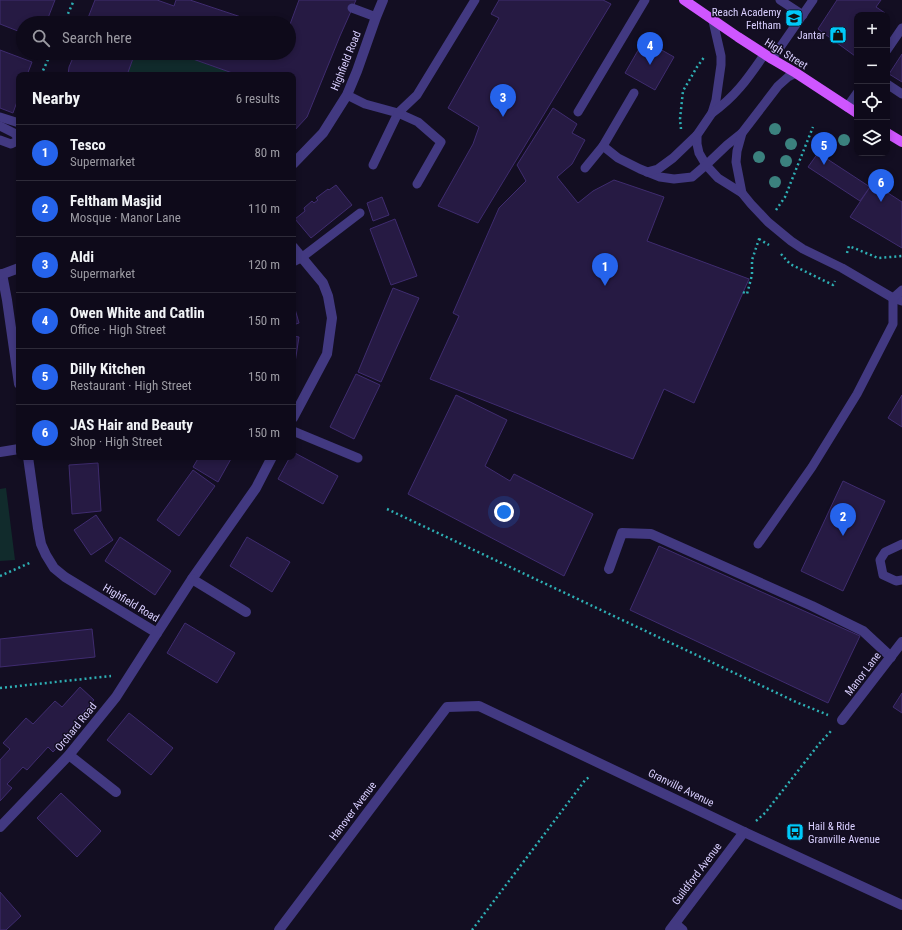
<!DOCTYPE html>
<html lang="en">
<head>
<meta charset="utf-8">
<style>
	:root { --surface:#0e0a1a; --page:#1c1827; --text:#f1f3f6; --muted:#9b9aa2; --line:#2e2b39; --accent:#2563eb }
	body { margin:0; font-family:"Roboto Condensed",sans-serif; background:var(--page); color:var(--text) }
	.controls { position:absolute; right:12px; top:12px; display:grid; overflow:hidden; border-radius:8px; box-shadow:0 2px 6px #0003 }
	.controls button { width:36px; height:36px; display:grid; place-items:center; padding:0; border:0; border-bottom:1px solid var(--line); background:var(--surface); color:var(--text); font:20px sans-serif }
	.you { position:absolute; left:504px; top:512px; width:14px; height:14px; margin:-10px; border:3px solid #fff; border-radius:50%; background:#1a73e8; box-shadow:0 0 0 6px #1a73e833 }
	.badge { display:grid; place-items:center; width:26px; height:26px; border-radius:50%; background:var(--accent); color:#fff; font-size:13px; font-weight:700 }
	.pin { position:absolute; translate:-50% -33px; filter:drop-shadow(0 1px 2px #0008) }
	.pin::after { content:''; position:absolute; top:21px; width:14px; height:12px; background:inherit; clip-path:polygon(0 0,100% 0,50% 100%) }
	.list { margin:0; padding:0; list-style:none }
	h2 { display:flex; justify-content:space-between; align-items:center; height:52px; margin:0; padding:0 16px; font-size:17px }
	h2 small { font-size:13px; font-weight:400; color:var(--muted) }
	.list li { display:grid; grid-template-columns:26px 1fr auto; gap:12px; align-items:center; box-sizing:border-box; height:56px; padding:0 16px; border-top:1px solid var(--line) }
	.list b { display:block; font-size:15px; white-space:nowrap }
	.list p { margin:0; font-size:13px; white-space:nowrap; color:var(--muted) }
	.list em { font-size:13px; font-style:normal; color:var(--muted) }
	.icon { flex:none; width:22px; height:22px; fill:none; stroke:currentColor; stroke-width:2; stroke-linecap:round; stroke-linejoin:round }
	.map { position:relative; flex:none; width:902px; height:930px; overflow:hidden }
	.search { position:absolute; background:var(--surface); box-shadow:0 2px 6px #0003; left:16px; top:16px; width:280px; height:44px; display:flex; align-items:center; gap:10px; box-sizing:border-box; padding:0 14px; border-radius:22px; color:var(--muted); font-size:15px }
	.panel { position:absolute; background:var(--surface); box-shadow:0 2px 6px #0003; left:16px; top:72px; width:280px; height:388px; border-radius:8px }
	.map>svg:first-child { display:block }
	.green { fill:#112b2c }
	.building { fill:#261a43; stroke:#3f2c6f }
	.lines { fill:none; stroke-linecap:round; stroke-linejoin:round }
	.path { stroke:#2eafb4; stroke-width:2.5; stroke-dasharray:2 3; stroke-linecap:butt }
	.lane { stroke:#423981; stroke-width:9 }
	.street { stroke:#423981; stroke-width:10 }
	.primary { stroke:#cf56ff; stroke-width:10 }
	.tree { fill:#3b817e }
	.labels { text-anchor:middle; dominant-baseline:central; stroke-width:3; stroke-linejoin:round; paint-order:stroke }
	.poi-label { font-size:11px; fill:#d9cfff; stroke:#130e22; text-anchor:end }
	.street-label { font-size:11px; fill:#d9cfff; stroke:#130e22 }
</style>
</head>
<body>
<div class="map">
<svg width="902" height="930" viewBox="0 0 902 930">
	<rect width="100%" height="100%" fill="#130e22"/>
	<g class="green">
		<polygon points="135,53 176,53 238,75 127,75"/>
		<polygon points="6,488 15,560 0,561 0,489"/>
	</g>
	<g class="building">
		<polygon points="0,0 55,0 46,23 23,23 23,33 0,24"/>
		<polygon points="95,0 157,0 174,6 176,0 190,0 259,23 156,23 147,20 146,23 86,23"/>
		<polygon points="299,0 356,0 340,36 307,117 293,132 293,75 251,75 248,74 247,75 238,75 176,53 289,53 289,27"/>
		<polygon points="499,0 603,0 611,4 478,223 438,206 473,144 479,127 448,108 499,18 491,14"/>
		<polygon points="837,0 881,0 876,7 885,13 884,15 857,15 857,53 855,56 818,29"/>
		<polygon points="644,40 674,57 655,90 625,73"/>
		<polygon points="0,50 32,62 27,75 19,75 19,96 13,113 0,108"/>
		<polygon points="75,53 135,53 127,75 68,75 69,67"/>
		<polygon points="902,54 902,82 889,74"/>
		<polygon points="553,108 577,124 572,133 585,140 572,164 557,177 578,203 593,191 614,180 664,197 647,241 749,279 694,403 664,389 633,459 430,379 459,316 453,313 499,208 526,181 517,165"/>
		<polygon points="818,153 870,187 860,201 808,167"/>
		<polygon points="871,182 902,202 902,248 850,217 870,187"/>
		<polygon points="336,185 352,205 311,238 295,219 305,211 304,208 312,201 314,203 318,200 316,198 328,189 329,190"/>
		<polygon points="382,197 389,215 373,221 367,203"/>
		<polygon points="395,219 417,276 391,285 370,229"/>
		<polygon points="393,288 419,298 381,382 358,372"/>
		<polygon points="293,302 299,323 293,325"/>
		<polygon points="293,336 299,337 294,369 293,368"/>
		<polygon points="356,374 380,385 354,439 330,427"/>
		<polygon points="456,395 507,420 485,466 510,481 514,474 593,514 564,576 408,494"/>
		<polygon points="902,395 902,427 888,418"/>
		<polygon points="293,452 338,476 323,504 278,479 290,457 293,457"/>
		<polygon points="199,457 232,457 218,482 193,467"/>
		<polygon points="98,463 101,511 72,514 69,465"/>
		<polygon points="193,470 215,486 179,536 157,520"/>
		<polygon points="843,481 885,501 843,591 801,571"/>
		<polygon points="96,515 113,540 91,555 74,530"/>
		<polygon points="120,537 171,571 155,595 105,561"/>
		<polygon points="247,537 290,562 272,592 230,566"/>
		<polygon points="659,546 860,636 828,703 630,610"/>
		<polygon points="185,623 235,653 217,683 167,653"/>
		<polygon points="92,629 95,657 0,667 0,639"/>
		<polygon points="80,687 94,700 75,721 79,724 53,752 48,747 27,770 23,767 7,784 12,788 0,801 0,760 10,749 3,743 26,718 33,724 55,701 62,707"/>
		<polygon points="902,693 902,713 893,707"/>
		<polygon points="129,713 173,748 151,775 107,740"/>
		<polygon points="61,793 101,831 77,857 37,818"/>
		<polygon points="0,892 21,916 6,930 0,930"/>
	</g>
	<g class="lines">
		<g class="path">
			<polyline points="64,23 74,0"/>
			<polyline points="41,75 51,53"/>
			<polyline points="681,129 680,119 683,91 697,67 705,56"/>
			<polyline points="776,210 785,197 813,127"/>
			<polyline points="759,239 769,245"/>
			<polyline points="847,253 849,246 878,258 902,256"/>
			<polyline points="781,254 790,264 833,285 835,281"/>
			<polyline points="743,292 747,294 752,275 752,260 760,236"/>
			<polyline points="387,509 796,702 828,715"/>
			<polyline points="0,576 32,562"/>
			<polyline points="0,688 111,676"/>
			<polyline points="756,821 765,813 819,744 831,731"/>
			<polyline points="472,930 586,779 590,777"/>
		</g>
		<g class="lane">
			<polyline points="780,0 803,15"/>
			<polyline points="352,8 376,17"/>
			<polyline points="713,21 721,56 721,65 716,100 712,113 697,135 697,144 699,153 706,165 718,178 742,193 751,204 768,222 791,241 803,249 842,268 893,298 902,301"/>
			<polyline points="887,50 902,28"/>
			<polyline points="772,59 813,0"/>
			<polyline points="887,84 902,94"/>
			<polyline points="347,95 365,104 398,113 373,165"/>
			<polyline points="847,107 857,93"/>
			<polyline points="578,112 645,0"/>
			<path d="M 712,113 C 736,96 748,78 764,55"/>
			<polyline points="0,117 19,123"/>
			<polyline points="0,126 14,133 19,138"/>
			<polyline points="0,140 11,144 19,140"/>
			<polyline points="603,146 618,158 640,169 660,177 674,179 692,177 706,165 727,145 742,133"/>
			<polyline points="585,168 603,146 634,93"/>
			<polyline points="647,172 658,169 673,158 697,135"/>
			<polyline points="417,184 441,142 418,122 398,113 417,95 475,0"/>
			<polyline points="742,193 736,162 737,151 742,133 778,86 788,77 796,73"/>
			<polyline points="293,262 301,258 360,213"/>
			<polyline points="293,431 358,458"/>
			<polyline points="758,544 812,467 857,394 893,324 893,298 902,290"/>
			<polyline points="902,544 885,552 880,560 883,575 896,581 902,580"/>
			<polyline points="675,923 683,930"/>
		</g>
		<g class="street">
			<polyline points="293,164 323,133 347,95 357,71 376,17 383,0"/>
			<polyline points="293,247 323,283 328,296 332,318 327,354 293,418"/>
			<polyline points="2,274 7,300 19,384"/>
			<polyline points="0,275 19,268"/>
			<polyline points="0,452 19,449"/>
			<polyline points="28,457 38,528 41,544 46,555 54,568 65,577 157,633 192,579 256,488 272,457"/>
			<polyline points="609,569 622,533 651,534 812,606 863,631 891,657"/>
			<polyline points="192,579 246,612"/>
			<polyline points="842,720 902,642"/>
			<polyline points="69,755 116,792"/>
			<polyline points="0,827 69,755 116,697 157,633"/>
			<polyline points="279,930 447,707 479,706 744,832 902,905"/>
			<polyline points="670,930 744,832"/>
		</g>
		<g class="primary">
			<polyline points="684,0 738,37 772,59 796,73 857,113"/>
			<polyline points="887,133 902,142"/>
		</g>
	</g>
	<g class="tree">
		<circle cx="775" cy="129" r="6"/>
		<circle cx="844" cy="140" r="6"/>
		<circle cx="791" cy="144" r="6"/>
		<circle cx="759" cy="157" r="6"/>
		<circle cx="786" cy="161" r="6"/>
		<circle cx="775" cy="182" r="6"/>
	</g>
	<defs>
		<symbol id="school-square" viewBox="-11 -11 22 22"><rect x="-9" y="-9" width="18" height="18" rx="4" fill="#00c9f9" stroke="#130e22"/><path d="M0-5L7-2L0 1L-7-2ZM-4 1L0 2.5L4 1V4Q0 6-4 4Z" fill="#111"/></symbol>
		<symbol id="shop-square" viewBox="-11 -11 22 22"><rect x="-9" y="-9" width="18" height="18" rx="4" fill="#00c9f9" stroke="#130e22"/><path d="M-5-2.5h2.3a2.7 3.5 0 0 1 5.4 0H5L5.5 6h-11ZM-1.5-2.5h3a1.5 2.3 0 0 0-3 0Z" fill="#111"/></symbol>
		<symbol id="bus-square" viewBox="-11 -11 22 22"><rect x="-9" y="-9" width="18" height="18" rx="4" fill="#00c9f9" stroke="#130e22"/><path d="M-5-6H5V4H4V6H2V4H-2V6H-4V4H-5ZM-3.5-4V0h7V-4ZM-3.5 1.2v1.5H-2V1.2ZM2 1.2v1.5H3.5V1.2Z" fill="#111"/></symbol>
	</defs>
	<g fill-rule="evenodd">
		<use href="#school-square" x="784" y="8" width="20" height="20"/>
		<use href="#shop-square" x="828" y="25" width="20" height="20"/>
		<use href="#bus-square" x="785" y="822" width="20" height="20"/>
	</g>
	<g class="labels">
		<g class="poi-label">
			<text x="781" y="12">Reach Academy<tspan x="781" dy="13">Feltham</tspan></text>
			<text x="825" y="35">Jantar</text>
			<text x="808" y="826" text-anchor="start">Hail &amp; Ride<tspan x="808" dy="13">Granville Avenue</tspan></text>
		</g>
		<g class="street-label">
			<text transform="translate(786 54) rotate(32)">High Street</text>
			<text transform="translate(346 61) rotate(-68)">Highfield Road</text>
			<text transform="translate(131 603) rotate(31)">Highfield Road</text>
			<text transform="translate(863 674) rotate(-53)">Manor Lane</text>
			<text transform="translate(76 727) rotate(-51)">Orchard Road</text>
			<text transform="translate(681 788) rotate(26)">Granville Avenue</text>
			<text transform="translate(353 811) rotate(-53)">Hanover Avenue</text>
			<text transform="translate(697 874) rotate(-53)">Guildford Avenue</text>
		</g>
	</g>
</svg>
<div class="controls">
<button>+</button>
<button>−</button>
<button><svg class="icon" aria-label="locate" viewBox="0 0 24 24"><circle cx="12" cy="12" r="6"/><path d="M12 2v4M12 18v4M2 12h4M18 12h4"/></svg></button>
<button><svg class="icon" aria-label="layers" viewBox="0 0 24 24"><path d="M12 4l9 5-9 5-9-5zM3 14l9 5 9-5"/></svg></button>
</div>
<div class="you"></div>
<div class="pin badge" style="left:605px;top:286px">1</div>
<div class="pin badge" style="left:843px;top:536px">2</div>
<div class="pin badge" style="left:503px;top:117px">3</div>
<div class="pin badge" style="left:650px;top:65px">4</div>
<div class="pin badge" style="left:824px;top:165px">5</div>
<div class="pin badge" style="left:881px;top:202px">6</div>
<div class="search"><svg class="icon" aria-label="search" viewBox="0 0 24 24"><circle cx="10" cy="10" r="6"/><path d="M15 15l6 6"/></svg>Search here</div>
<section class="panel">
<h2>Nearby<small>6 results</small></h2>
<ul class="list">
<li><span class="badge">1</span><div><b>Tesco</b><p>Supermarket</p></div><em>80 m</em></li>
<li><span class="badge">2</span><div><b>Feltham Masjid</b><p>Mosque · Manor Lane</p></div><em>110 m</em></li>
<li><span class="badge">3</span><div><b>Aldi</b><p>Supermarket</p></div><em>120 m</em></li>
<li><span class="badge">4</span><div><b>Owen White and Catlin</b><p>Office · High Street</p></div><em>150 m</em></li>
<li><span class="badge">5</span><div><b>Dilly Kitchen</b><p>Restaurant · High Street</p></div><em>150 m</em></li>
<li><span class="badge">6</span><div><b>JAS Hair and Beauty</b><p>Shop · High Street</p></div><em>150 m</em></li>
</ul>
</section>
</div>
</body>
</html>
